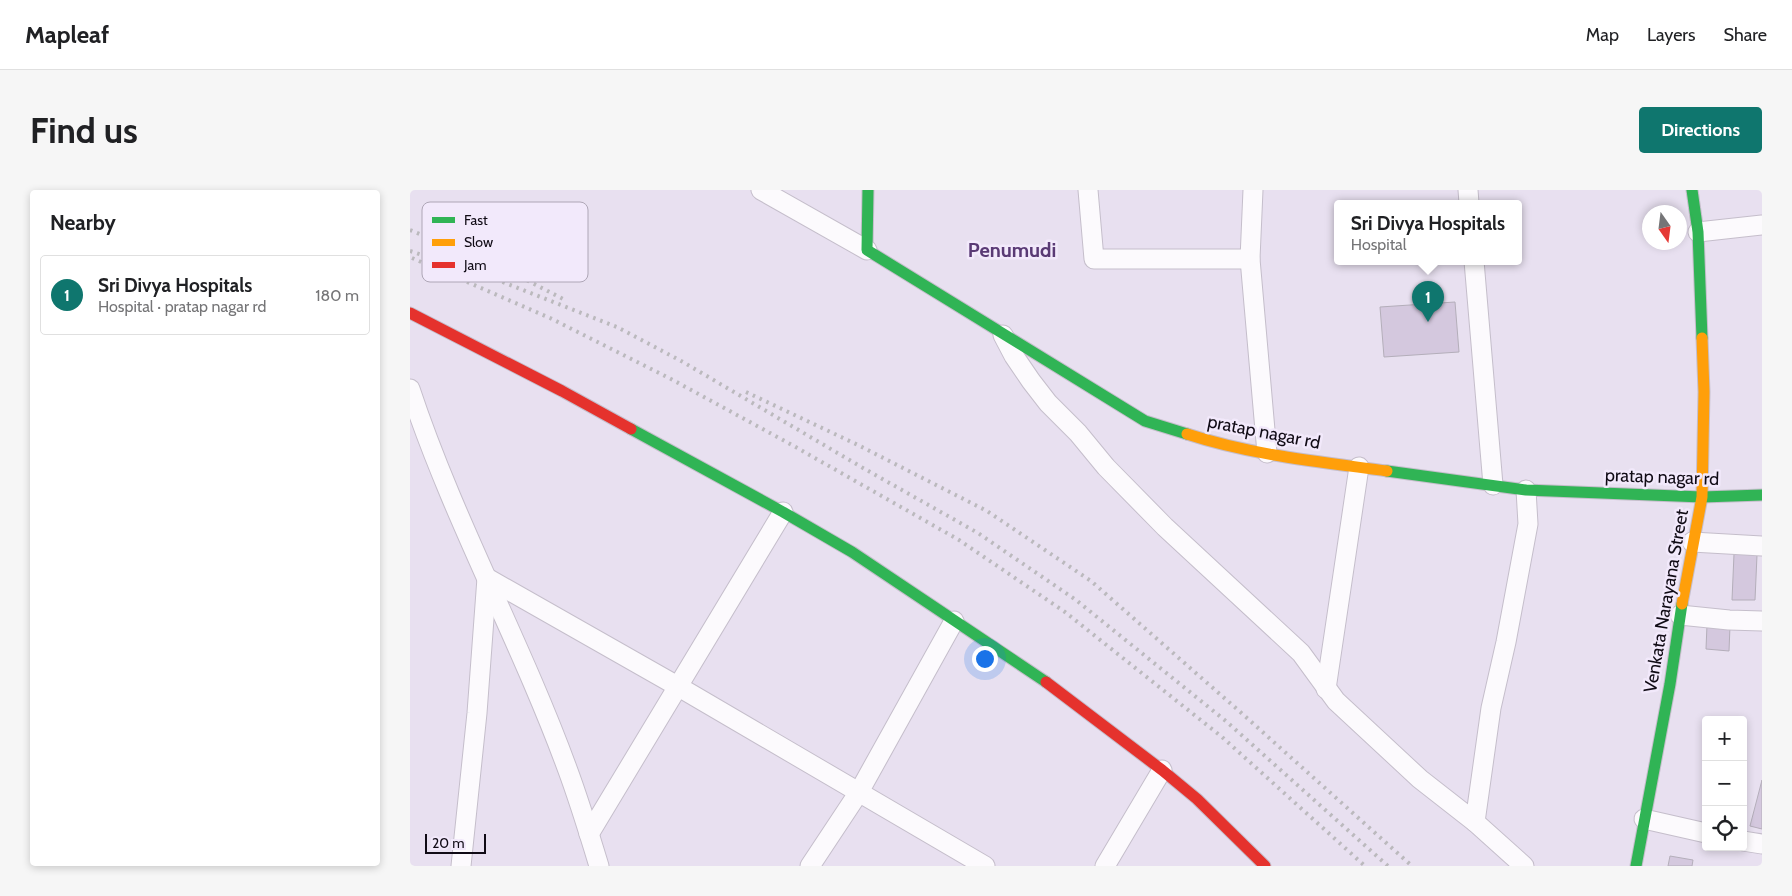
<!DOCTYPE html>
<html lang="en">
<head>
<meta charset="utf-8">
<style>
	:root { --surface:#fff; --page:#f6f6f6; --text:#202124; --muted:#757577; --line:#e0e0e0; --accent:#0f766e }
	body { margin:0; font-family:Cabin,sans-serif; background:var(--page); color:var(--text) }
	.controls { position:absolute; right:15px; bottom:15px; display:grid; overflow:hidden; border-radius:5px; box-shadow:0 2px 8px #0003 }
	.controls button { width:45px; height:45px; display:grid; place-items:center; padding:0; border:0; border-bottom:1px solid var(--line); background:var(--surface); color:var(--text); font:25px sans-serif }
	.compass { position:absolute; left:1232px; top:15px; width:45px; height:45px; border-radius:50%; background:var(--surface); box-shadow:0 2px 8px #0003; rotate:166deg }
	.scale { position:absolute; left:15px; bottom:12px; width:61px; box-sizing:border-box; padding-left:5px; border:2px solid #100b15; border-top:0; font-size:14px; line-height:18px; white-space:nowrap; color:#100b15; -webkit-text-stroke:4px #f2e9fb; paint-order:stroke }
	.you { position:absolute; left:574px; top:468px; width:18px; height:18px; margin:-12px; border:4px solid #fff; border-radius:50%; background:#1a73e8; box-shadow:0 0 0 8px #1a73e833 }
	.badge { display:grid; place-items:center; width:32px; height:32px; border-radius:50%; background:var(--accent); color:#fff; font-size:16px; font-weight:700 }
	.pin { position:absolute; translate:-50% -41px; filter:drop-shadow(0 1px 2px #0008) }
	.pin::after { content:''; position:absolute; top:26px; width:18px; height:15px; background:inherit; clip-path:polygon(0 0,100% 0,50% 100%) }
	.popup { position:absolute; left:924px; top:10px; width:188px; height:65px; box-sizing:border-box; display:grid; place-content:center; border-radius:5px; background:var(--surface); filter:drop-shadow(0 1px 4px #0005); font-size:16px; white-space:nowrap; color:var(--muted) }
	.popup b { font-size:19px; color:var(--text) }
	.popup::after { content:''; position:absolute; left:50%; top:100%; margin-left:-10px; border:10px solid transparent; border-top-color:var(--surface) }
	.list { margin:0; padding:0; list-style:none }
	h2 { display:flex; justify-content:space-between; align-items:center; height:65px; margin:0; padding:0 20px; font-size:21px }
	h2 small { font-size:16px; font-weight:400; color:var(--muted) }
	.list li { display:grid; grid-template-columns:32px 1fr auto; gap:15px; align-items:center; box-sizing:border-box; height:80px; margin:0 10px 10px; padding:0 10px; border:1px solid var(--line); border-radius:5px }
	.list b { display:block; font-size:19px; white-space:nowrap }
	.list p { margin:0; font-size:16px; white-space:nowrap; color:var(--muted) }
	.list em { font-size:16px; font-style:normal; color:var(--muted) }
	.icon { flex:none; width:28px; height:28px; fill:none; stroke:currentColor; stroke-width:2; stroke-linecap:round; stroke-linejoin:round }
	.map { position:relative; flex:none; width:1352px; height:676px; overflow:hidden; border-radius:5px }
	header { display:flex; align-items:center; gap:30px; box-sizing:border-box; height:70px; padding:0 25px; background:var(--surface); border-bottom:1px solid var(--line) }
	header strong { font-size:24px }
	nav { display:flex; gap:28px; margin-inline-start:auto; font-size:18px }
	.intro { display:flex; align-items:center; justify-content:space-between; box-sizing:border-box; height:120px; padding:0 30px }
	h1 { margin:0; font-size:35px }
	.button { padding:12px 22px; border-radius:5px; background:var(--accent); color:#fff; font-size:18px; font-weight:700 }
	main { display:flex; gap:30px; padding:0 30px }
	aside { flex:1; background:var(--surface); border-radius:5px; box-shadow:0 2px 8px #0003 }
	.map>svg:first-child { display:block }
	.building { fill:#d4c8de; stroke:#b4aeba }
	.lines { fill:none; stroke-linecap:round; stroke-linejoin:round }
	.street-casing { stroke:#c5becb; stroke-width:21 }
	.fast-casing { stroke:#c5becb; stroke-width:13 }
	.slow-casing { stroke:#c5becb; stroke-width:13 }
	.jam-casing { stroke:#c5becb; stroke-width:13 }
	.street { stroke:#fcfafd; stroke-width:19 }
	.fast { stroke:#30b455; stroke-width:11 }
	.slow { stroke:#ff9f0a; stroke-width:11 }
	.jam { stroke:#e5322d; stroke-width:11 }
	.rail { stroke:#bbb9bd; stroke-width:4; stroke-dasharray:2.5 5; stroke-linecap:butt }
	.labels { text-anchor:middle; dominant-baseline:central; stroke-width:5; stroke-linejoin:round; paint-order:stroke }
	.street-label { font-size:18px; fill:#100b15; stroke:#f2e9fb }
	.quarter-label { font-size:20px; font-weight:bold; fill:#5a3a75; stroke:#f2e9fb }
	.key { fill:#f2e9fb; stroke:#aea6b6; stroke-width:1 }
	.key-label { font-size:14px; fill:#100b15 }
</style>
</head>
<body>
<header>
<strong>Mapleaf</strong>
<nav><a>Map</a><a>Layers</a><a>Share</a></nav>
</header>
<div class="intro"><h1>Find us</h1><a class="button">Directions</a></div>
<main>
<aside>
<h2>Nearby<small></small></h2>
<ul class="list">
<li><span class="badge">1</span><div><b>Sri Divya Hospitals</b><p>Hospital · pratap nagar rd</p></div><em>180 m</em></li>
</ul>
</aside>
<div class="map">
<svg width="1352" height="676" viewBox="0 0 1352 676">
	<rect width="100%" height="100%" fill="#e8e0f0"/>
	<g class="building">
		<polygon points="1045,112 1049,162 974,167 970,117"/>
		<polygon points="1324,364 1347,365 1345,410 1322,410"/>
		<polygon points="1297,435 1320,436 1319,461 1296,459"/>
		<polygon points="1352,590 1352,639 1340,636"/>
		<polygon points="1260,666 1283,670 1282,676 1258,676"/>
	</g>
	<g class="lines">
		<defs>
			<g id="street">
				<polyline points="351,0 457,60"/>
				<polyline points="678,0 684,69 840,69"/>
				<polyline points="843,0 840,69 857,263"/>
				<polyline points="1058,0 1059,13"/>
				<polyline points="1288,42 1352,35"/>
				<polyline points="1064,71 1083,295"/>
				<polyline points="593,145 604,166 621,191 638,213 668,243 696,277 755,337 891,463 926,511 1010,589 1065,632 1081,518 1096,452 1118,334 1116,300"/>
				<path d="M 0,199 C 43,329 110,450 157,578 C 169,610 179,643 189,676"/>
				<polyline points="1282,352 1352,356"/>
				<polyline points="1270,425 1319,430 1352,431"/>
				<polyline points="916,499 949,277"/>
				<polyline points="1234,629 1296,643"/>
				<polyline points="1065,632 1114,676"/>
				<polyline points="179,644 373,322"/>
				<polyline points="1333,651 1352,654"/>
				<polyline points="51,676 67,523 77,388 269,497 575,676"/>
				<polyline points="400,676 449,602 544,431"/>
				<polyline points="695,676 752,580"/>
			</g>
			<g id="fast">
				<polyline points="458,0 457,60 735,231 777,244"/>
				<polyline points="1282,0 1288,42 1292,148"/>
				<polyline points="221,239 373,322 442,362 636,492"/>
				<polyline points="977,281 1116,300 1292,307 1352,305"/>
				<polyline points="1226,676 1260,494 1272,414"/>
			</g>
			<g id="slow">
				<path d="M 777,244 C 841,265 911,272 977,281"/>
				<polyline points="1272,414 1292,307 1294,202 1292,148"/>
			</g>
			<g id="jam">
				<polyline points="0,123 152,201 221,239"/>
				<polyline points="636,492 752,580 787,609 855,676"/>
			</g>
		</defs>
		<use href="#street" class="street-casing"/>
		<use href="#fast" class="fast-casing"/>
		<use href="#slow" class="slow-casing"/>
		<use href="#jam" class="jam-casing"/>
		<use href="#street" class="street"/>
		<use href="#fast" class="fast"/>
		<use href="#slow" class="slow"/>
		<use href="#jam" class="jam"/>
		<g class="rail">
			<polyline points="0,40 99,81 157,111"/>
			<polyline points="0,61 75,85 207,137 273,172 453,278 568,343 666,410 817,532 978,676"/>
			<polyline points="2,68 140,128 261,189 382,255 549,350 655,422 812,547 955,676"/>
			<polyline points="336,202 448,255 577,321 681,391 828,520 1002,676"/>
		</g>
	</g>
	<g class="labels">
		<g class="street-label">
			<text transform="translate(854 242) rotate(11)">pratap nagar rd</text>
			<text transform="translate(1252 287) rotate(2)">pratap nagar rd</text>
			<text transform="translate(1256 411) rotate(-80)">Venkata Narayana Street</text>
		</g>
		<g class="quarter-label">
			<text x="602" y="60">Penumudi</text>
		</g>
	</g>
	<rect x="12" y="12" width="166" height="80" rx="8" class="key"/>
	<rect x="22" y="27" width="23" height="6" fill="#30b455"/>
	<rect x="22" y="49" width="23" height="7" fill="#ff9f0a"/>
	<rect x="22" y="72" width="23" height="6" fill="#e5322d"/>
	<g class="key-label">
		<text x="54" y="35">Fast</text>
		<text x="54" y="57">Slow</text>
		<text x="54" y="80">Jam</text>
	</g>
</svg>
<div class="controls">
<button>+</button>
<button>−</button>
<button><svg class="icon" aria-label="locate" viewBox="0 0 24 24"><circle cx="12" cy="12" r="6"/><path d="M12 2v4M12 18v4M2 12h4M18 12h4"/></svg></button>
</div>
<svg class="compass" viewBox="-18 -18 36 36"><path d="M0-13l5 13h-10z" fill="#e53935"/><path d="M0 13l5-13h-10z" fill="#757577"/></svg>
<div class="scale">20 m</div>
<div class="you"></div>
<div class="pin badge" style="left:1018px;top:132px">1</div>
<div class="popup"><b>Sri Divya Hospitals</b>Hospital</div>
</div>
</main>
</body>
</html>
